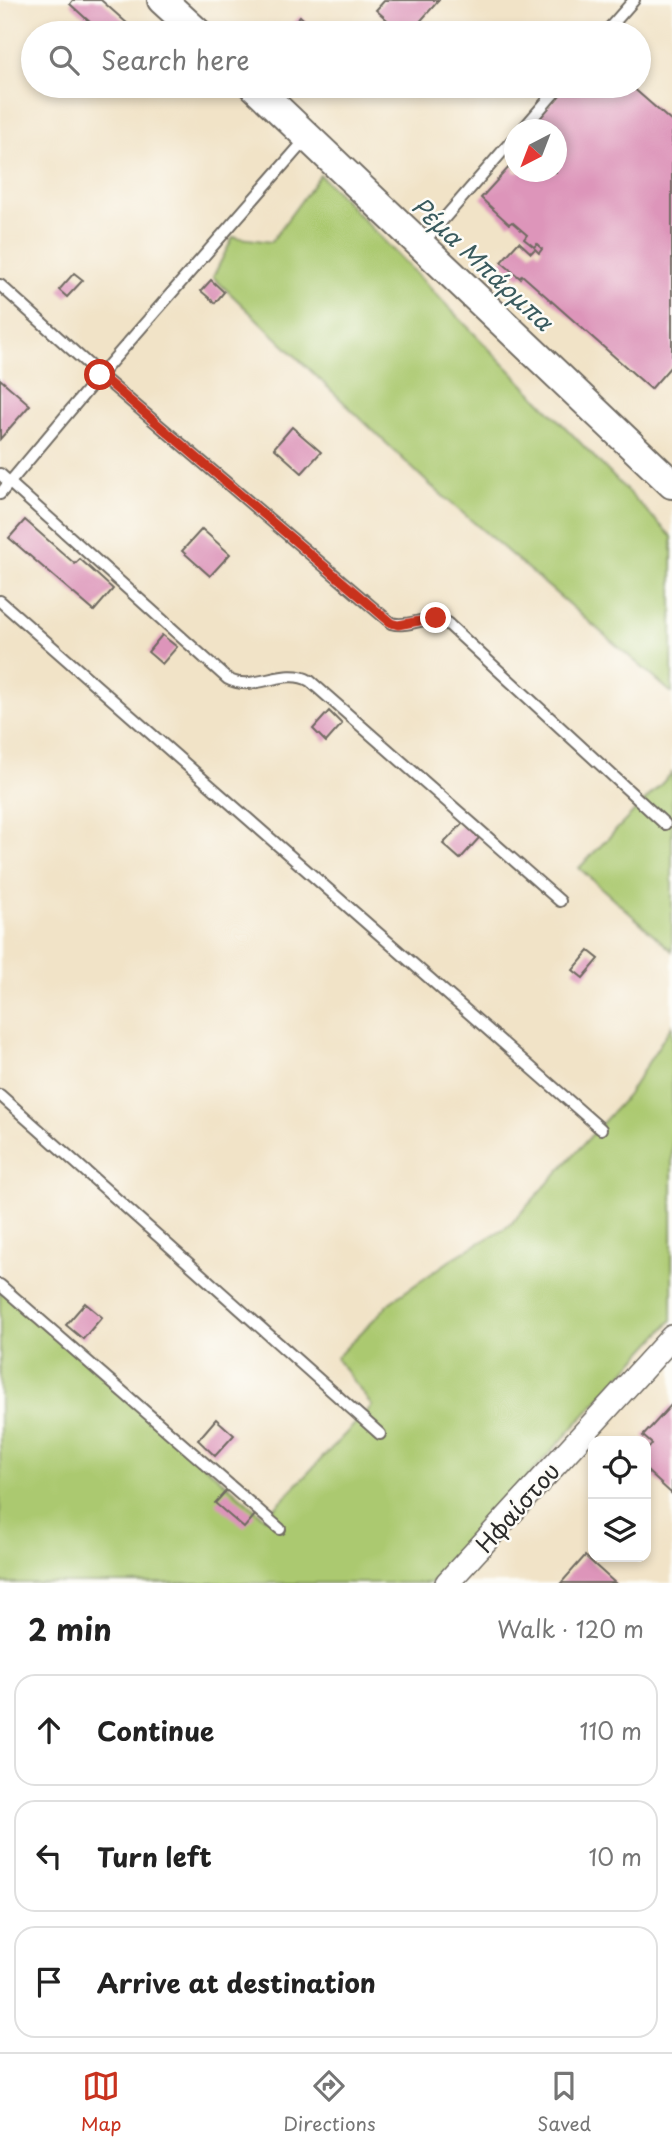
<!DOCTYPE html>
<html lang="en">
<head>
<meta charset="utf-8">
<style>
	:root { --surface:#fff; --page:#f2f2f2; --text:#222; --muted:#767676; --line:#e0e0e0; --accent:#c8321e }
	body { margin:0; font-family:"Playpen Sans",sans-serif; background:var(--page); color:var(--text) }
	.controls { position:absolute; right:21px; bottom:21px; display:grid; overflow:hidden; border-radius:14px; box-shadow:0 4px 10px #0003 }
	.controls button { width:63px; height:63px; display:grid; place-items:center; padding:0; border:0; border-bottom:2px solid var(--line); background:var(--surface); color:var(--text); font:35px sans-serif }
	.compass { position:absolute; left:504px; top:119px; width:63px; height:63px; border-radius:50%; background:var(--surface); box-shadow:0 4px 10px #0003; rotate:222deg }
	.stop { position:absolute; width:21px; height:21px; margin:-16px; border:5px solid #c8321e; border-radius:50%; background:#fff }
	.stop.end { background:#c8321e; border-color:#fff; box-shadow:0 2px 7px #0008 }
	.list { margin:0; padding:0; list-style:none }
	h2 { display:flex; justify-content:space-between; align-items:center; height:91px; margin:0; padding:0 28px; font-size:30px }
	h2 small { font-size:23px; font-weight:400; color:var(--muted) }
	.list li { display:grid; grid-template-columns:46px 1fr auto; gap:21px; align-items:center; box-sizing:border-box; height:112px; margin:0 14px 14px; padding:0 14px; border:2px solid var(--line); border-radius:21px }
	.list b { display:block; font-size:26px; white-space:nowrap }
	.list em { font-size:23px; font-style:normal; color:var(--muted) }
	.icon { flex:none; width:38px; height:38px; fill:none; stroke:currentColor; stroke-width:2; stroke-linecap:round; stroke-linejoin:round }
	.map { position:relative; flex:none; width:672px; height:1583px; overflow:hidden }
	.search { position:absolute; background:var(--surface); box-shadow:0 4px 10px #0003; left:21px; right:21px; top:21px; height:77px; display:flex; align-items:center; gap:18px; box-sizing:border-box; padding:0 24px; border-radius:38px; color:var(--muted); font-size:26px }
	.sheet { height:469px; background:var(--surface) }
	nav { display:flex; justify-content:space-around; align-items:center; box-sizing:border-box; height:98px; border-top:2px solid var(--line); background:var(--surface); font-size:19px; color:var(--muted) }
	nav a { display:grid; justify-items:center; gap:4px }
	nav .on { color:var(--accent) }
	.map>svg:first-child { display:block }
	.green { fill:#abc970; stroke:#6b7a4e; stroke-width:2 }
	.building { fill:#dd95ba }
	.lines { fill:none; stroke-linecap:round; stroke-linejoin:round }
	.service-casing { stroke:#706b62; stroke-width:14 }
	.minor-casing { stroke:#706b62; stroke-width:26 }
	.tertiary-casing { stroke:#706b62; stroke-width:32 }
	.service { stroke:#fff; stroke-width:10 }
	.minor { stroke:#fff; stroke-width:23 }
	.tertiary { stroke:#fff; stroke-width:28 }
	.route { stroke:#c8321e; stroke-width:9 }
	.labels { text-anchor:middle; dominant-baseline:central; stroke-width:5; stroke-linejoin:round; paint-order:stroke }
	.street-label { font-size:23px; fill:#2b2b2b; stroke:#fdfcf7 }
	.water-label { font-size:24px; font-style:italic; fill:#3a5b5e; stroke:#fdfcf7 }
</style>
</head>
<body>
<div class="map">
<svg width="672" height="1583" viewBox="0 0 672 1583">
	<rect width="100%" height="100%" fill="#fdfcf7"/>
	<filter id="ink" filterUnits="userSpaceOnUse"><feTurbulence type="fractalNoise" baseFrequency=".0143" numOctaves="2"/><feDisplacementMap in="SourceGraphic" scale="14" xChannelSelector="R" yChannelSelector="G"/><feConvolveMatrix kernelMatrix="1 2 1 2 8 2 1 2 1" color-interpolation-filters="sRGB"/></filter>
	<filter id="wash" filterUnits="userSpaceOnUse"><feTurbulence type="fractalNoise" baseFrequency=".00686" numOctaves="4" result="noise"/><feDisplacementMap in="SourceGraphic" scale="28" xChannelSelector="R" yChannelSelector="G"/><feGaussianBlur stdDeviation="1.57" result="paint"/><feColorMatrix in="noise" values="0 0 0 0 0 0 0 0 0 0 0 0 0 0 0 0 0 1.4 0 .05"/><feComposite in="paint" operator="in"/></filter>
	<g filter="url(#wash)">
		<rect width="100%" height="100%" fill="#f1e3c7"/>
		<g class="green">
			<polygon points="320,175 672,537 672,693 429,484 213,277 233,237 271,242"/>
			<polygon points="672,773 672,951 579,868"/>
			<polygon points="672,1025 672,1320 430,1583 0,1583 0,1287 265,1518 372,1406 336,1358 392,1301 455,1257 510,1225 627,1096"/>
		</g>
		<g id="blocks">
			<g class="building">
				<polygon points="73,0 101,0 138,33 102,33 70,4"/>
				<polygon points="385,0 439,0 410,33 402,33 376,10"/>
				<polygon points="300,16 315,30 312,33 292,33 287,29"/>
				<polygon points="566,86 631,86 672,122 672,365 651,389 522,275 520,278 501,262 519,242 531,253 535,249 539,253 542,249 537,244 534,247 524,239 527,235 512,222 509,224 481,198 510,166 513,168 514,167 514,172 556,172 556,130 526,130"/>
				<polygon points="74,273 83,280 67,297 59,290"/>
				<polygon points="211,280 224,292 215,303 201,291"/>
				<polygon points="0,379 30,405 0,439"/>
				<polygon points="292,427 321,452 302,473 274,448"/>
				<polygon points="25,520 75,564 80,559 113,589 94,611 9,538"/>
				<polygon points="202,529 230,554 210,576 182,551"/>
				<polygon points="162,635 177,647 162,664 148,652"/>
				<polygon points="329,711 342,724 326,742 313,729"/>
				<polygon points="463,823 479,838 460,859 443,844"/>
				<polygon points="589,951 599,959 583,978 573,970"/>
				<polygon points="85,1303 102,1317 83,1339 66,1325"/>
				<polygon points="672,1404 672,1494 646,1470 646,1452 652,1444 643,1436"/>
				<polygon points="216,1419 234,1435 215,1456 198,1440"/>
				<polygon points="227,1490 255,1515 244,1528 215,1503"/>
				<polygon points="585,1556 615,1583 561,1583"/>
			</g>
		</g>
	</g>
	<g filter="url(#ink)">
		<use href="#blocks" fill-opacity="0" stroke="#706b62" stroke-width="2"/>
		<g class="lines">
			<defs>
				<g id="service">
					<polyline points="605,33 634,0"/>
					<polyline points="522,130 560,86"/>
					<polyline points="422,244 514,138"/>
					<polyline points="0,285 100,375 306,139"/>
					<path d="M 0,474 L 228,679 C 253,693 285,666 310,681 L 560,901"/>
					<path d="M 0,494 L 100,375 L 391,623 C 410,629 429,612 447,623 L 665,824"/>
					<polyline points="0,601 601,1129"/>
					<polyline points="0,1095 380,1434"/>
					<polyline points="0,1285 280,1529"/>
				</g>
				<polyline id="minor" points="447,1583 672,1337"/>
				<g id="tertiary">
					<polyline points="162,0 198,33"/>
					<polyline points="254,86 672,484"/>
				</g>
			</defs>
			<use href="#service" class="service-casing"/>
			<use href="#minor" class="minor-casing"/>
			<use href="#tertiary" class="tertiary-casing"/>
			<use href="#service" class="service"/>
			<use href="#minor" class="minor"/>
			<use href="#tertiary" class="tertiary"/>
		</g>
	</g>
	<g class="lines" filter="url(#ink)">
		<polyline class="route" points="100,375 391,623 398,625 436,618"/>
	</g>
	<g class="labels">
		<g class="street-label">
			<text transform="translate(517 1507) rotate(-48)">Ηφαίστου</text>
		</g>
		<g class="water-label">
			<text transform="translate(483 263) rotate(43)">Ρέμα Μπάρμπα</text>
		</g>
	</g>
</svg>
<div class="controls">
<button><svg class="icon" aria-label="locate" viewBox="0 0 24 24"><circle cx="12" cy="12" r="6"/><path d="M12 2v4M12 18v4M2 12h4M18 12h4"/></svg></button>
<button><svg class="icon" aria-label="layers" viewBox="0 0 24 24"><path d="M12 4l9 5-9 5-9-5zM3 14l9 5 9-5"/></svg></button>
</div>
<svg class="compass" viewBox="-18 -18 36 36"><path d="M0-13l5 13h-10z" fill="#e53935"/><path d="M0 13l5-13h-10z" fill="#767676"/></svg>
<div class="stop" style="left:100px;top:375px"></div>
<div class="stop end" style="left:436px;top:618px"></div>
<div class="search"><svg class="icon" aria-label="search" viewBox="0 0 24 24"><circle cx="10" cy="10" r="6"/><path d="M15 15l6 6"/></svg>Search here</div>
</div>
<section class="sheet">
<h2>2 min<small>Walk · 120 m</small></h2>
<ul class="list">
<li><svg class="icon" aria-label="ahead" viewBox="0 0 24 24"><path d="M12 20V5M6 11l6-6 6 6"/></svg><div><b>Continue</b></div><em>110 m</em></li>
<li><svg class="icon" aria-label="left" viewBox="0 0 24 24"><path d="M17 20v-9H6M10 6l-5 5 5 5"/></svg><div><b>Turn left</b></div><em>10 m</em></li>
<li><svg class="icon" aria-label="arrive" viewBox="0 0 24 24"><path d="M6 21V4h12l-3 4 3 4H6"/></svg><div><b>Arrive at destination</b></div></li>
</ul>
</section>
<nav>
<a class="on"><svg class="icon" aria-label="map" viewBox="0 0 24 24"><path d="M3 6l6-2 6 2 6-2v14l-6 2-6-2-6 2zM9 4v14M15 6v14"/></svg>Map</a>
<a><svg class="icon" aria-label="directions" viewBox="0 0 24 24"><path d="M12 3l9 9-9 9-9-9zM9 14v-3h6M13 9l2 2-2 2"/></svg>Directions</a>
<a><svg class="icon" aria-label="saved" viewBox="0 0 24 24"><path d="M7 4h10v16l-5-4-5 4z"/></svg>Saved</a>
</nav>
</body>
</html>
